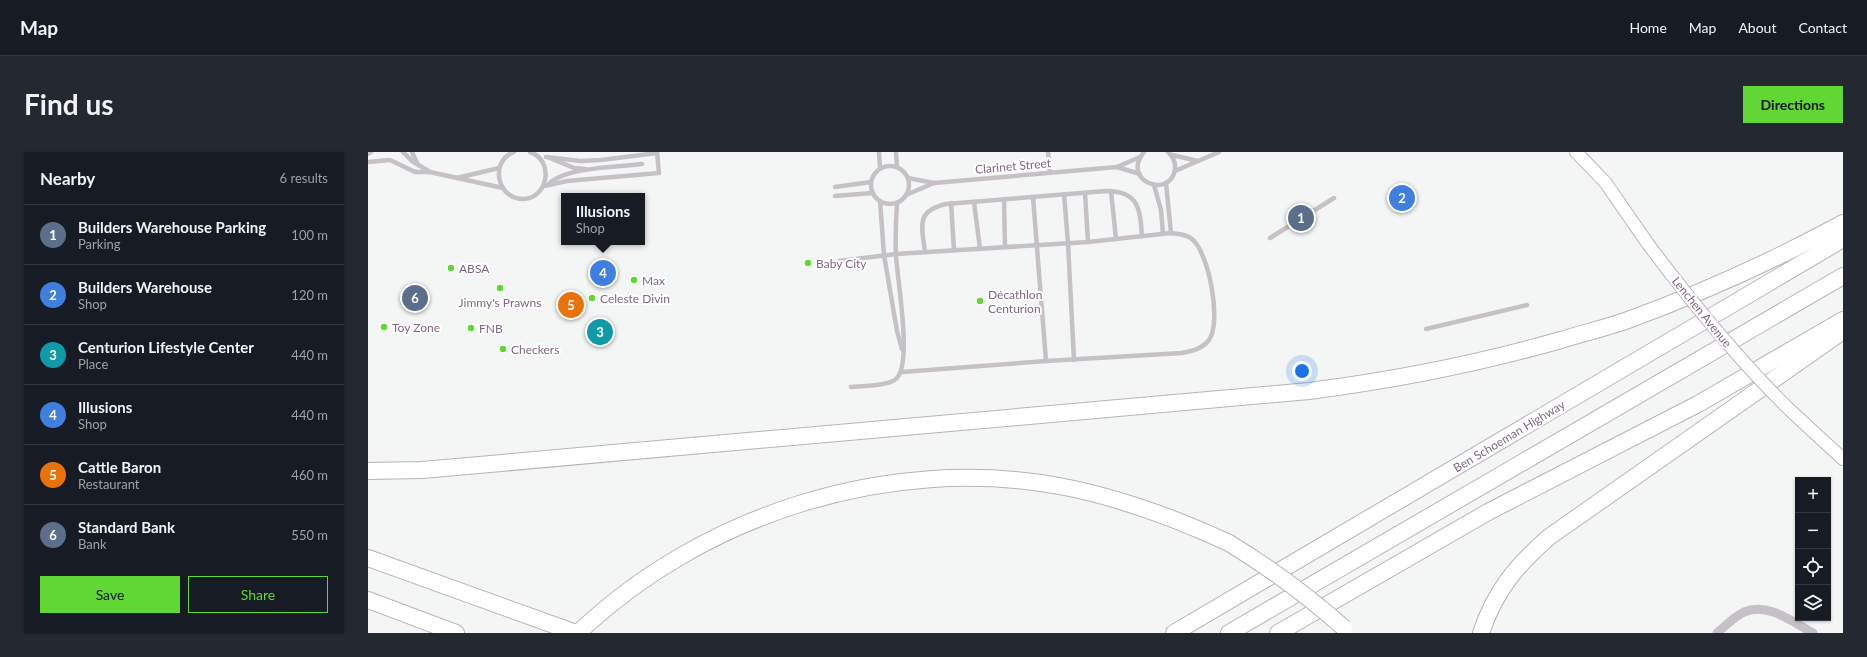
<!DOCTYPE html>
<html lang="en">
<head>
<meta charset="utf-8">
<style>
	:root { --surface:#171b24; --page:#242831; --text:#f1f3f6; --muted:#9ea1a6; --line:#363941; --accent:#61d733 }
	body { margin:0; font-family:Lato,sans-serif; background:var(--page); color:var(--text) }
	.controls { position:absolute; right:12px; bottom:12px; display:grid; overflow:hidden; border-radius:0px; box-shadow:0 1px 3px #0004 }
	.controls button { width:36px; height:36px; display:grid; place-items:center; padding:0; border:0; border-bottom:1px solid var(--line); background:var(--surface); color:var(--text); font:20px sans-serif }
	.you { position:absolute; left:934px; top:219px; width:14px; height:14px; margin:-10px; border:3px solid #fff; border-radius:50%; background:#1a73e8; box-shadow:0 0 0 6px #1a73e833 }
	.badge { display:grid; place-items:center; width:26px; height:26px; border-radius:50%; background:var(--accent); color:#fff; font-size:13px; font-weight:700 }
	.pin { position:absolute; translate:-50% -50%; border:2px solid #fff; box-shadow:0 1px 4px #0006 }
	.popup { position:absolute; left:193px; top:41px; width:84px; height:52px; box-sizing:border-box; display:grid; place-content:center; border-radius:0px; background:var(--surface); filter:drop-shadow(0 1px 3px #0005); font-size:13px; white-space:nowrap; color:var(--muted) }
	.popup b { font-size:15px; color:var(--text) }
	.popup::after { content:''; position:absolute; left:50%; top:100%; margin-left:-8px; border:8px solid transparent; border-top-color:var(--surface) }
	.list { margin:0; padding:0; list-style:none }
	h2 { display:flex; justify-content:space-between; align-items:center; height:52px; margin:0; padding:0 16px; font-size:17px }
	h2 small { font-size:13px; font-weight:400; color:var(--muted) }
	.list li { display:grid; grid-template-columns:26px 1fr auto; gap:12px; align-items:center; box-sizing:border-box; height:60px; padding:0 16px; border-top:1px solid var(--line) }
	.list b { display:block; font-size:15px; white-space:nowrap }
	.list p { margin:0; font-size:13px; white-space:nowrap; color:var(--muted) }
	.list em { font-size:13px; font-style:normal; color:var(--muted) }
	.actions { display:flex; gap:8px; padding:12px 16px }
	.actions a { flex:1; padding:9px 0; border:1px solid var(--accent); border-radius:0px; text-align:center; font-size:14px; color:var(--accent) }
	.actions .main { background:var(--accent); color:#111 }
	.icon { flex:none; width:22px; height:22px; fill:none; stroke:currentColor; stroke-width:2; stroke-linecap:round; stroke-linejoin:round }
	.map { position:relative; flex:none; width:1475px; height:481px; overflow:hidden; border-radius:0px }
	header { display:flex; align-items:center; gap:24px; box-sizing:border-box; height:56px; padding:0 20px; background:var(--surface); border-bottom:1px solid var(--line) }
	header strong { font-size:19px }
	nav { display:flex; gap:22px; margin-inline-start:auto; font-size:14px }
	.intro { display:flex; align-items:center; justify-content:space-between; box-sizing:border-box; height:96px; padding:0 24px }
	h1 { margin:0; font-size:28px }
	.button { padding:10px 18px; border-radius:0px; background:var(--accent); color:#111; font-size:14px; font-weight:700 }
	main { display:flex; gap:24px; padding:0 24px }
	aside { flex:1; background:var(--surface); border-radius:0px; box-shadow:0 1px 3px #0004 }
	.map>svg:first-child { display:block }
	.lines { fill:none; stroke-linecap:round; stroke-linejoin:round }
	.secondary-casing { stroke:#bbb2bb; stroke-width:14 }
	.highway-casing { stroke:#b9b3b9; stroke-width:18 }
	.lane { stroke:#c6c0c7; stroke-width:4.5 }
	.street { stroke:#c6c0c7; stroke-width:9 }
	.secondary { stroke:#fff; stroke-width:12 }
	.highway { stroke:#fff; stroke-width:16 }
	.secondary-bridge-casing { stroke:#bbb2bb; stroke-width:14; stroke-linecap:butt }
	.highway-bridge-casing { stroke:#b9b3b9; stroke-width:18; stroke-linecap:butt }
	.secondary-bridge { stroke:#fff; stroke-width:12 }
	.highway-bridge { stroke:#fff; stroke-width:16 }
	.poi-dot { fill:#61d733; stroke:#fff; stroke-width:1.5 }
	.labels { text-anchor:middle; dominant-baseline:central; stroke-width:4; stroke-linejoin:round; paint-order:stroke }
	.street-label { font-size:12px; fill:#806782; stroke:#fff }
	.poi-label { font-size:12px; fill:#806782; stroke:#fff; text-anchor:start }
</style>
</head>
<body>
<header>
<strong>Map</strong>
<nav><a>Home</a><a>Map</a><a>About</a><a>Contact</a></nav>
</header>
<div class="intro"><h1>Find us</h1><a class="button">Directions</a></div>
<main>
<aside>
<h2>Nearby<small>6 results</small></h2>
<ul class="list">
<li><span class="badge" style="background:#5c6f8a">1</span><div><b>Builders Warehouse Parking</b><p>Parking</p></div><em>100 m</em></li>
<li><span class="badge" style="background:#3f7fe0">2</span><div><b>Builders Warehouse</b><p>Shop</p></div><em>120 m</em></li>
<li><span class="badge" style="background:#0f9aa8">3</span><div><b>Centurion Lifestyle Center</b><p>Place</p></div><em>440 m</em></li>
<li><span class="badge" style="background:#3f7fe0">4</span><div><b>Illusions</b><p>Shop</p></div><em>440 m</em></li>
<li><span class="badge" style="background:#e8710a">5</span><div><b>Cattle Baron</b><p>Restaurant</p></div><em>460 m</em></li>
<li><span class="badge" style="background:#5c6f8a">6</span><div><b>Standard Bank</b><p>Bank</p></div><em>550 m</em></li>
</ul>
<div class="actions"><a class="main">Save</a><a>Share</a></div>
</aside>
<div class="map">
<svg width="1475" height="481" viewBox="0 0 1475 481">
	<rect width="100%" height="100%" fill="#f3f6f5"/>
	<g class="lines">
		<defs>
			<g id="secondary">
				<polyline points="1208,0 1237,30 1280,92"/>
				<polyline points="1425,261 1475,307"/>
			</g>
			<g id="highway">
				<path d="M 0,319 L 54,318 L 941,239 C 1028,228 1109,212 1193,188 C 1215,181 1238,176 1260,168 C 1334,141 1405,109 1475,71"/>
				<polyline points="0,406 208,481"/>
				<polyline points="0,448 88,481"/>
				<path d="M 210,481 C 335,362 521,303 691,334 C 751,345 807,366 861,391"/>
				<polyline points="806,481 1475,87"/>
				<polyline points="861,481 1475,124"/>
				<polyline points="910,481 1120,360 1330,252 1475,168"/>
				<path d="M 1113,481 C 1127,439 1148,414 1181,385 L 1475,179"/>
			</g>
		</defs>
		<use href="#secondary" class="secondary-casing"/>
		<use href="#highway" class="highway-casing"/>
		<g class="lane">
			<polyline points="35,0 44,9 62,20 135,36"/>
			<polyline points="44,0 50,13"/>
			<path d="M 146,0 C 121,9 129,48 156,47 C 181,45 186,8 162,0"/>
			<polyline points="511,0 512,16"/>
			<polyline points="528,0 529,15"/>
			<polyline points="680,0 682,21"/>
			<path d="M 776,0 C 752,29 803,48 807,17 C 808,10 805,5 800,0"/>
			<polyline points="0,2 3,0"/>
			<polyline points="804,3 830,9"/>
			<polyline points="178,5 212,9 233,8 289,1"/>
			<polyline points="182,6 206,16 217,17"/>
			<polyline points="0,10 22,8 47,20 62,20"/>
			<circle cx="522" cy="33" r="19"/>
			<polyline points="749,15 772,22"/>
			<polyline points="807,19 851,0"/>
			<polyline points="89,26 131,16"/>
			<polyline points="540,26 566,31 749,15 772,5"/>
			<polyline points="798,31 803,81"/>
			<path d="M 181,32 C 197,15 250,15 274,12"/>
			<polyline points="786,33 793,58 795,82"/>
			<polyline points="176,34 199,29 291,21 289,0"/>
			<polyline points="467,35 503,30"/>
			<polyline points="743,39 748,87"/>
			<polyline points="717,41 720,90"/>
			<polyline points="696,42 700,91 706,208"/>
			<polyline points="538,43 566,31"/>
			<polyline points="467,44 504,41"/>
			<polyline points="665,45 678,209"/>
			<polyline points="636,47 637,95"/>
			<polyline points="512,49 516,103 529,179 534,197"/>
			<polyline points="606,50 612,97"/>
			<polyline points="583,51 586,98"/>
			<polyline points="902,86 966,46"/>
			<path d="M 557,100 C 554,75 547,59 578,52 L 738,39 C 771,39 772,57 774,84"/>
			<path d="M 471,109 L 528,102 L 720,90 L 803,81 C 811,82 818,82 824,87 C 841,101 854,170 841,188 C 834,197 824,199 814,201 L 678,209 L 534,220"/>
			<polyline points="1058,177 1159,153"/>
			<path d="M 483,235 C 494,234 521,234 528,227 C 545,212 529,127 528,103 C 527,86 528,68 529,51"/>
		</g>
		<path class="street" d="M 1349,481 C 1357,474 1366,465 1376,460 C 1400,450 1425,470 1445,481"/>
		<use href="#secondary" class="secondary"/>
		<use href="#highway" class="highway"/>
		<defs>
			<path id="secondary-bridge" d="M 1280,92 C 1325,152 1371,209 1425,261"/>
			<path id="highway-bridge" d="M 861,391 C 902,416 940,444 976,476"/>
		</defs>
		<use href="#secondary-bridge" class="secondary-bridge-casing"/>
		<use href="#highway-bridge" class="highway-bridge-casing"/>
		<use href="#secondary-bridge" class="secondary-bridge"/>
		<use href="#highway-bridge" class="highway-bridge"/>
	</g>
	<g class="poi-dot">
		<circle cx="440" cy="111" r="4"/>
		<circle cx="83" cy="116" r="4"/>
		<circle cx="266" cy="128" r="4"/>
		<circle cx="132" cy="136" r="4"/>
		<circle cx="224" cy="146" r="4"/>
		<circle cx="612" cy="149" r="4"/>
		<circle cx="16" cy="175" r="4"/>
		<circle cx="103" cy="176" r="4"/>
		<circle cx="135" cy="197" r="4"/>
	</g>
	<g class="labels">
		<g class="street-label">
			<text transform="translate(645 14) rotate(-5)">Clarinet Street</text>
			<text transform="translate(1334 160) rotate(51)">Lenchen Avenue</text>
			<text transform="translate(1141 284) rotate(-31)">Ben Schoeman Highway</text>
		</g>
		<g class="poi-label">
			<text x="448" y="111">Baby City</text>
			<text x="91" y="116">ABSA</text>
			<text x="274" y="128">Max</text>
			<text x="620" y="142">Décathlon<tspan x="620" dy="14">Centurion</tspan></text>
			<text x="232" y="146">Celeste Divin</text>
			<text x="132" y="150" text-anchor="middle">Jimmy's Prawns</text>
			<text x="24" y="175">Toy Zone</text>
			<text x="111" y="176">FNB</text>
			<text x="143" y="197">Checkers</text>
		</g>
	</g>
</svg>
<div class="controls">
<button>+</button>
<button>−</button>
<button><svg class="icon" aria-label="locate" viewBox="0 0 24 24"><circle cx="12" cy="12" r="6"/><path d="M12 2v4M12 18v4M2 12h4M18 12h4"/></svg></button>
<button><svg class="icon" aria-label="layers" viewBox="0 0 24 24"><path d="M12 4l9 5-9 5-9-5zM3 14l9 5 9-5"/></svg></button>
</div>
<div class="you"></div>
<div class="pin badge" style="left:933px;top:66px;background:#5c6f8a">1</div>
<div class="pin badge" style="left:1034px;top:46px;background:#3f7fe0">2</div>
<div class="pin badge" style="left:232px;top:180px;background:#0f9aa8">3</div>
<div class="pin badge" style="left:235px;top:121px;background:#3f7fe0">4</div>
<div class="popup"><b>Illusions</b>Shop</div>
<div class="pin badge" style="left:203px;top:153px;background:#e8710a">5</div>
<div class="pin badge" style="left:47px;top:146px;background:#5c6f8a">6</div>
</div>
</main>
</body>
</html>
